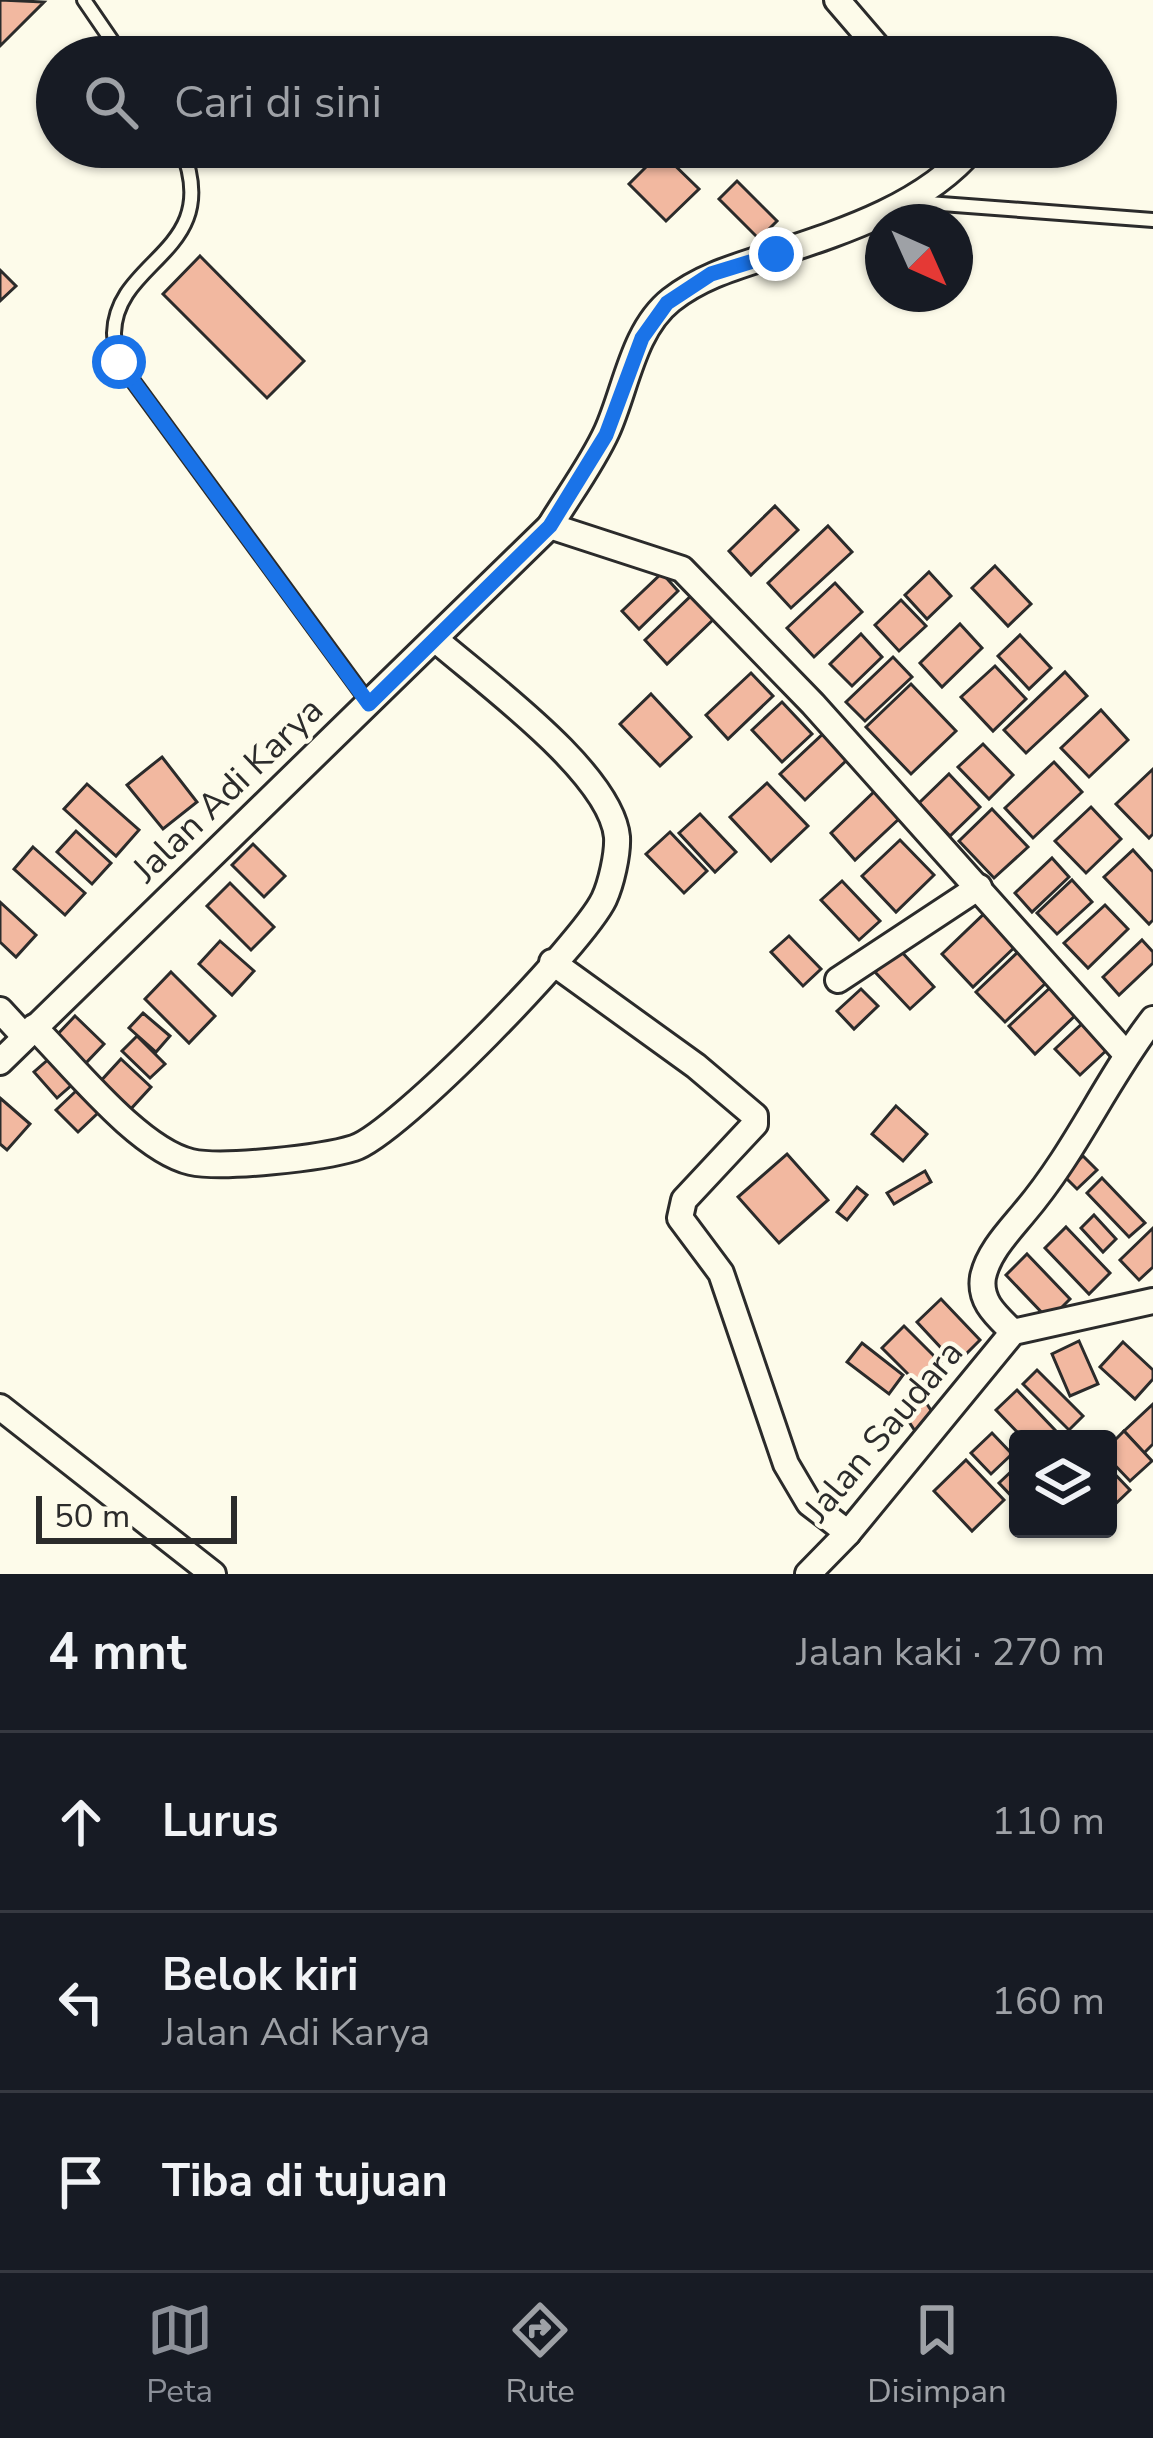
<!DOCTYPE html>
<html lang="id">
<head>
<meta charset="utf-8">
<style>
	:root { --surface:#171b24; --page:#242831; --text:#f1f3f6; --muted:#9ea1a6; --line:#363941; --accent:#8c9099 }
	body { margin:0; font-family:"Nunito Sans",sans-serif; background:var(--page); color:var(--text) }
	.controls { position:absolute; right:36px; bottom:36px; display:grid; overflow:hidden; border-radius:12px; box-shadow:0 3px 9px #0004 }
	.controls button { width:108px; height:108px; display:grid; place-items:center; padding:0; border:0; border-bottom:3px solid var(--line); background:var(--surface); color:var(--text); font:60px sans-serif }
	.compass { position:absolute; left:865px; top:204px; width:108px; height:108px; border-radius:50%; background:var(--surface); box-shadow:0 3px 9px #0004; rotate:135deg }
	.scale { position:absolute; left:36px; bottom:30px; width:201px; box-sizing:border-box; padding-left:12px; border:6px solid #2b2b2b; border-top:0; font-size:33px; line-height:42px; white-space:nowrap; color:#2b2b2b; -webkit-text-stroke:9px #fdfbea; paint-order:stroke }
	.stop { position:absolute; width:36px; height:36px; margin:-27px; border:9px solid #1a73e8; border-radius:50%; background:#fff }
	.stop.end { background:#1a73e8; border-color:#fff; box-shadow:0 3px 12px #0008 }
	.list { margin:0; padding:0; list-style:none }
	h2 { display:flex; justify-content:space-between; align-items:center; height:156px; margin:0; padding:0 48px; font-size:51px }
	h2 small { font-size:39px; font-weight:400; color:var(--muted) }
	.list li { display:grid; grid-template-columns:78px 1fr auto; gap:36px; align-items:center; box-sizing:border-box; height:180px; padding:0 48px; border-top:3px solid var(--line) }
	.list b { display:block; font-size:45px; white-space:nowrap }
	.list p { margin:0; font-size:39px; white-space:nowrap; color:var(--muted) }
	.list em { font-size:39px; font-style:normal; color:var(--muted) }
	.icon { flex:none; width:66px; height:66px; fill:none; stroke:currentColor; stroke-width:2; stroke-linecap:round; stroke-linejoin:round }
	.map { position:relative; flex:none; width:1153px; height:1574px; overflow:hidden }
	.search { position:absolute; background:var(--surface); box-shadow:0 3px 9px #0004; left:36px; right:36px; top:36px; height:132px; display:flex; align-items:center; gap:30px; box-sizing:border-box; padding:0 42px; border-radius:66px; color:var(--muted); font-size:45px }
	.sheet { height:696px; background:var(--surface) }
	nav { display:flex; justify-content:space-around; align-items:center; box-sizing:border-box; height:168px; border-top:3px solid var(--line); background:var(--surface); font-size:33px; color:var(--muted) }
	nav a { display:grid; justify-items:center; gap:6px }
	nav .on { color:var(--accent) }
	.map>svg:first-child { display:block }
	.building { fill:#f2b8a0; stroke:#2b2b2b; stroke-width:3 }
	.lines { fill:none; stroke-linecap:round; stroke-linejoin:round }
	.lane-casing { stroke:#2b2b2b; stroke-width:18 }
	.street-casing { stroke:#2b2b2b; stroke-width:30 }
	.lane { stroke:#fdfbea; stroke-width:12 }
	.street { stroke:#fdfbea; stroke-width:24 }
	.route { stroke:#1a73e8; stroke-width:15 }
	.labels { text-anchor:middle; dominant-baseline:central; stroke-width:9; stroke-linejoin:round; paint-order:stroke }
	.street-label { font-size:36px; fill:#2b2b2b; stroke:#fdfbea }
</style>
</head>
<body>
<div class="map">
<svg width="1153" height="1574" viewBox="0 0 1153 1574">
	<rect width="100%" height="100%" fill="#fdfbea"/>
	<g class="building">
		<polygon points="0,0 44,2 0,46"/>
		<polygon points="661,152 699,189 666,221 629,184"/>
		<polygon points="737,181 777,221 759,239 719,199"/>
		<polygon points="200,256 304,361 267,398 163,294"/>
		<polygon points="0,270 16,286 0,301"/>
		<polygon points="775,506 798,530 751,575 729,551"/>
		<polygon points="828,526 852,552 791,608 768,583"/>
		<polygon points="995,566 1031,604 1008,626 972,588"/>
		<polygon points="929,572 951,596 927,619 905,595"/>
		<polygon points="662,573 678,591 639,629 622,611"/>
		<polygon points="835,583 862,612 814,657 787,628"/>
		<polygon points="695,592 717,616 667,664 645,640"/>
		<polygon points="901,600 926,626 899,651 875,625"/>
		<polygon points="960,624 982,648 942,687 920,663"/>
		<polygon points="861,634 882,657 852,686 830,664"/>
		<polygon points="1020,635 1051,668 1029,689 998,656"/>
		<polygon points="893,657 912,677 865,721 846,702"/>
		<polygon points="995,666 1026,699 993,731 961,697"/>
		<polygon points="1065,672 1087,696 1026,753 1004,730"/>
		<polygon points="751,673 773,696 728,739 706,715"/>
		<polygon points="911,684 956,731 911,774 866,727"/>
		<polygon points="651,694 691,737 660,766 620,724"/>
		<polygon points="782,702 812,734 782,762 752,730"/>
		<polygon points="1101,710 1128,740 1089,777 1061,748"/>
		<polygon points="825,732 849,758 805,800 780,774"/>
		<polygon points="983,744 1013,775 989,799 958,767"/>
		<polygon points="162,757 197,802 163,829 127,785"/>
		<polygon points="1054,762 1082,792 1033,838 1005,808"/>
		<polygon points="1153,769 1153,834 1149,838 1116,804"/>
		<polygon points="949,774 980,807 950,836 919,803"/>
		<polygon points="767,783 808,826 771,861 730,817"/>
		<polygon points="87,784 139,830 116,856 64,809"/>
		<polygon points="876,790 901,817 855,860 831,833"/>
		<polygon points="1091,807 1121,839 1086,873 1055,841"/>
		<polygon points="992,809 1028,847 994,878 959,841"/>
		<polygon points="700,814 736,852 715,872 679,833"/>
		<polygon points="76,831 111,863 92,884 57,852"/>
		<polygon points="670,832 707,871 684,893 646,854"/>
		<polygon points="900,840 934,875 896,912 862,876"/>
		<polygon points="253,844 285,876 264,897 232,865"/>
		<polygon points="33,847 85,893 65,915 14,869"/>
		<polygon points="1133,850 1153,872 1153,920 1149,924 1104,877"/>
		<polygon points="1052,858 1069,877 1032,912 1015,893"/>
		<polygon points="1072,880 1092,902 1057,934 1037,913"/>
		<polygon points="842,881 880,921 859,940 821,900"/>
		<polygon points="230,883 274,927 251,950 207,906"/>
		<polygon points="0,902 36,935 16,957 0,942"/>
		<polygon points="1105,905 1128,929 1088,968 1064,943"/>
		<polygon points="987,911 1018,944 973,987 942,954"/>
		<polygon points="789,936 821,969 803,986 771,952"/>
		<polygon points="1142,940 1153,952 1153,963 1119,995 1103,977"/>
		<polygon points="220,941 254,971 232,995 199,964"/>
		<polygon points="899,949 934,987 910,1009 875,972"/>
		<polygon points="1021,949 1050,979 1005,1022 976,992"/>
		<polygon points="171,972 215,1016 189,1043 145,999"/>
		<polygon points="1054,984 1080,1011 1035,1054 1009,1026"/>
		<polygon points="861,989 878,1006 854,1029 837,1011"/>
		<polygon points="143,1013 170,1036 156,1052 129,1028"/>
		<polygon points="75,1016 104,1044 84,1065 55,1037"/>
		<polygon points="1085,1021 1109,1048 1080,1075 1055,1049"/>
		<polygon points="137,1036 165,1064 150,1078 122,1051"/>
		<polygon points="51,1057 74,1083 57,1098 34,1072"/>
		<polygon points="121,1059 151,1087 128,1112 98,1084"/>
		<polygon points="76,1091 98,1113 78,1132 56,1110"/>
		<polygon points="0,1098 30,1124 7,1150 0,1144"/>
		<polygon points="896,1106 927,1134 903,1161 872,1134"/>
		<polygon points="787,1154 828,1200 779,1243 738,1197"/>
		<polygon points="1083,1156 1097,1170 1077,1189 1063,1175"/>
		<polygon points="925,1171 931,1182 894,1204 887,1193"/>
		<polygon points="1102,1178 1145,1223 1129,1237 1087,1193"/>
		<polygon points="857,1187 867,1195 847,1220 837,1212"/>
		<polygon points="1094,1215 1116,1239 1103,1252 1081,1228"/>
		<polygon points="1066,1227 1110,1273 1089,1294 1045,1248"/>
		<polygon points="1153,1228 1153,1267 1139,1280 1120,1260"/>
		<polygon points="1027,1254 1070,1299 1049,1320 1006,1275"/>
		<polygon points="941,1299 980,1340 956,1364 917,1322"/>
		<polygon points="904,1326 941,1363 919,1385 882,1348"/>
		<polygon points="1079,1341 1098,1384 1070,1396 1052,1354"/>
		<polygon points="1123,1342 1153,1370 1153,1379 1135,1399 1100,1367"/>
		<polygon points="862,1343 903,1375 889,1394 847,1362"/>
		<polygon points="1037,1370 1083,1416 1069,1430 1023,1384"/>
		<polygon points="1017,1390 1055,1430 1046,1439 1024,1439 996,1410"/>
		<polygon points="923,1398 936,1418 915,1431 902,1411"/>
		<polygon points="1153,1404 1153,1444 1144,1453 1124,1431"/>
		<polygon points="1124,1431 1152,1461 1130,1481 1108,1458 1108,1447"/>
		<polygon points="992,1433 1012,1454 991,1474 971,1453"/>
		<polygon points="966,1460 1004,1500 972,1531 934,1491"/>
		<polygon points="1018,1465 1018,1503 999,1483"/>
		<polygon points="1108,1467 1130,1490 1108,1511"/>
	</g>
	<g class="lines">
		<defs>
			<g id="lane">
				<polyline points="84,0 123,57"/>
				<path d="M 181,147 C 225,252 116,258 114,333 C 114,342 118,353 119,362 L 369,703"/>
				<polyline points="915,202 1153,220"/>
			</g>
			<g id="street">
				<polyline points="837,0 886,57"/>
				<polyline points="1035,57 1039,52"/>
				<polyline points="550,526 682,569 813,704 1126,1054"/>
				<polyline points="552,962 696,1066 755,1116 755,1124 684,1200 680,1218 721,1273 786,1464 809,1503 848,1533"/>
				<polyline points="838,980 979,887"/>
				<polyline points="0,1010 25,1037"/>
				<path d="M 34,1027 C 73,1066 139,1150 191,1162 C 223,1169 322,1158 354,1148 C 398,1134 583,943 604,899 C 611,884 618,854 617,837 C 611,773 483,681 435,639"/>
				<path d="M 0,1062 L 550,526 C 568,496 592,464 607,431 C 626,389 633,330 671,300 C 702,276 735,267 772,255 C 842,232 925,206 974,147"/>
				<path d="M 1013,1332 C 997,1316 979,1302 983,1277 C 988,1253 1008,1232 1023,1214 C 1076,1152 1104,1083 1153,1019"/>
				<polyline points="0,1407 213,1574"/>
				<polyline points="808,1574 848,1533 1013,1332 1153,1301"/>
			</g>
		</defs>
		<use href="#lane" class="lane-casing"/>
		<use href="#street" class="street-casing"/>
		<use href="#lane" class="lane"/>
		<use href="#street" class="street"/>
	</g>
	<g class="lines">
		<polyline class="route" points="119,362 369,704 550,526 606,435 642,338 667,303 711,274 776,254"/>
	</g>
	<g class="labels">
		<g class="street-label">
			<text transform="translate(228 790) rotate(-44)">Jalan Adi Karya</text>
			<text transform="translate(884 1431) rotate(-50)">Jalan Saudara</text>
		</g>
	</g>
</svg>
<div class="controls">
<button><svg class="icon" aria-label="layers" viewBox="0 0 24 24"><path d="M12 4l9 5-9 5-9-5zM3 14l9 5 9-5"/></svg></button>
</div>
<svg class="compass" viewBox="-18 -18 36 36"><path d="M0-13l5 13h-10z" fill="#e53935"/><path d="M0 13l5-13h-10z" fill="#9ea1a6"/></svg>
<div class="scale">50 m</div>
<div class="stop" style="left:119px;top:362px"></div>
<div class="stop end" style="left:776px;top:254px"></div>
<div class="search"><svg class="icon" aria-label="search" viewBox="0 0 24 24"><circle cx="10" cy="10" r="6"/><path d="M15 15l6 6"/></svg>Cari di sini</div>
</div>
<section class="sheet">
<h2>4 mnt<small>Jalan kaki · 270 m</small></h2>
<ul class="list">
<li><svg class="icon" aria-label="ahead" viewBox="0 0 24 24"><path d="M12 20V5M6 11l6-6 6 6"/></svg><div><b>Lurus</b></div><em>110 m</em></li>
<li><svg class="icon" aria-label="left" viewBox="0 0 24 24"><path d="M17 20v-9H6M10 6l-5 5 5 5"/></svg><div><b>Belok kiri</b><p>Jalan Adi Karya</p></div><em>160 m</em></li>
<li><svg class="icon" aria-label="arrive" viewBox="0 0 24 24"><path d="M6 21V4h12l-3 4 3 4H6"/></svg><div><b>Tiba di tujuan</b></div></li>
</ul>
</section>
<nav>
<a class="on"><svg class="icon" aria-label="map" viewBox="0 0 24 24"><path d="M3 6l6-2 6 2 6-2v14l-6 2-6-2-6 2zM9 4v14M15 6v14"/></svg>Peta</a>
<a><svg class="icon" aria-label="directions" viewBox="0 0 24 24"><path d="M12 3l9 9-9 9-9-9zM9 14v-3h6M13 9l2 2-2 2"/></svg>Rute</a>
<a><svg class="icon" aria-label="saved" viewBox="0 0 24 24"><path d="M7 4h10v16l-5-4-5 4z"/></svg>Disimpan</a>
</nav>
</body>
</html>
